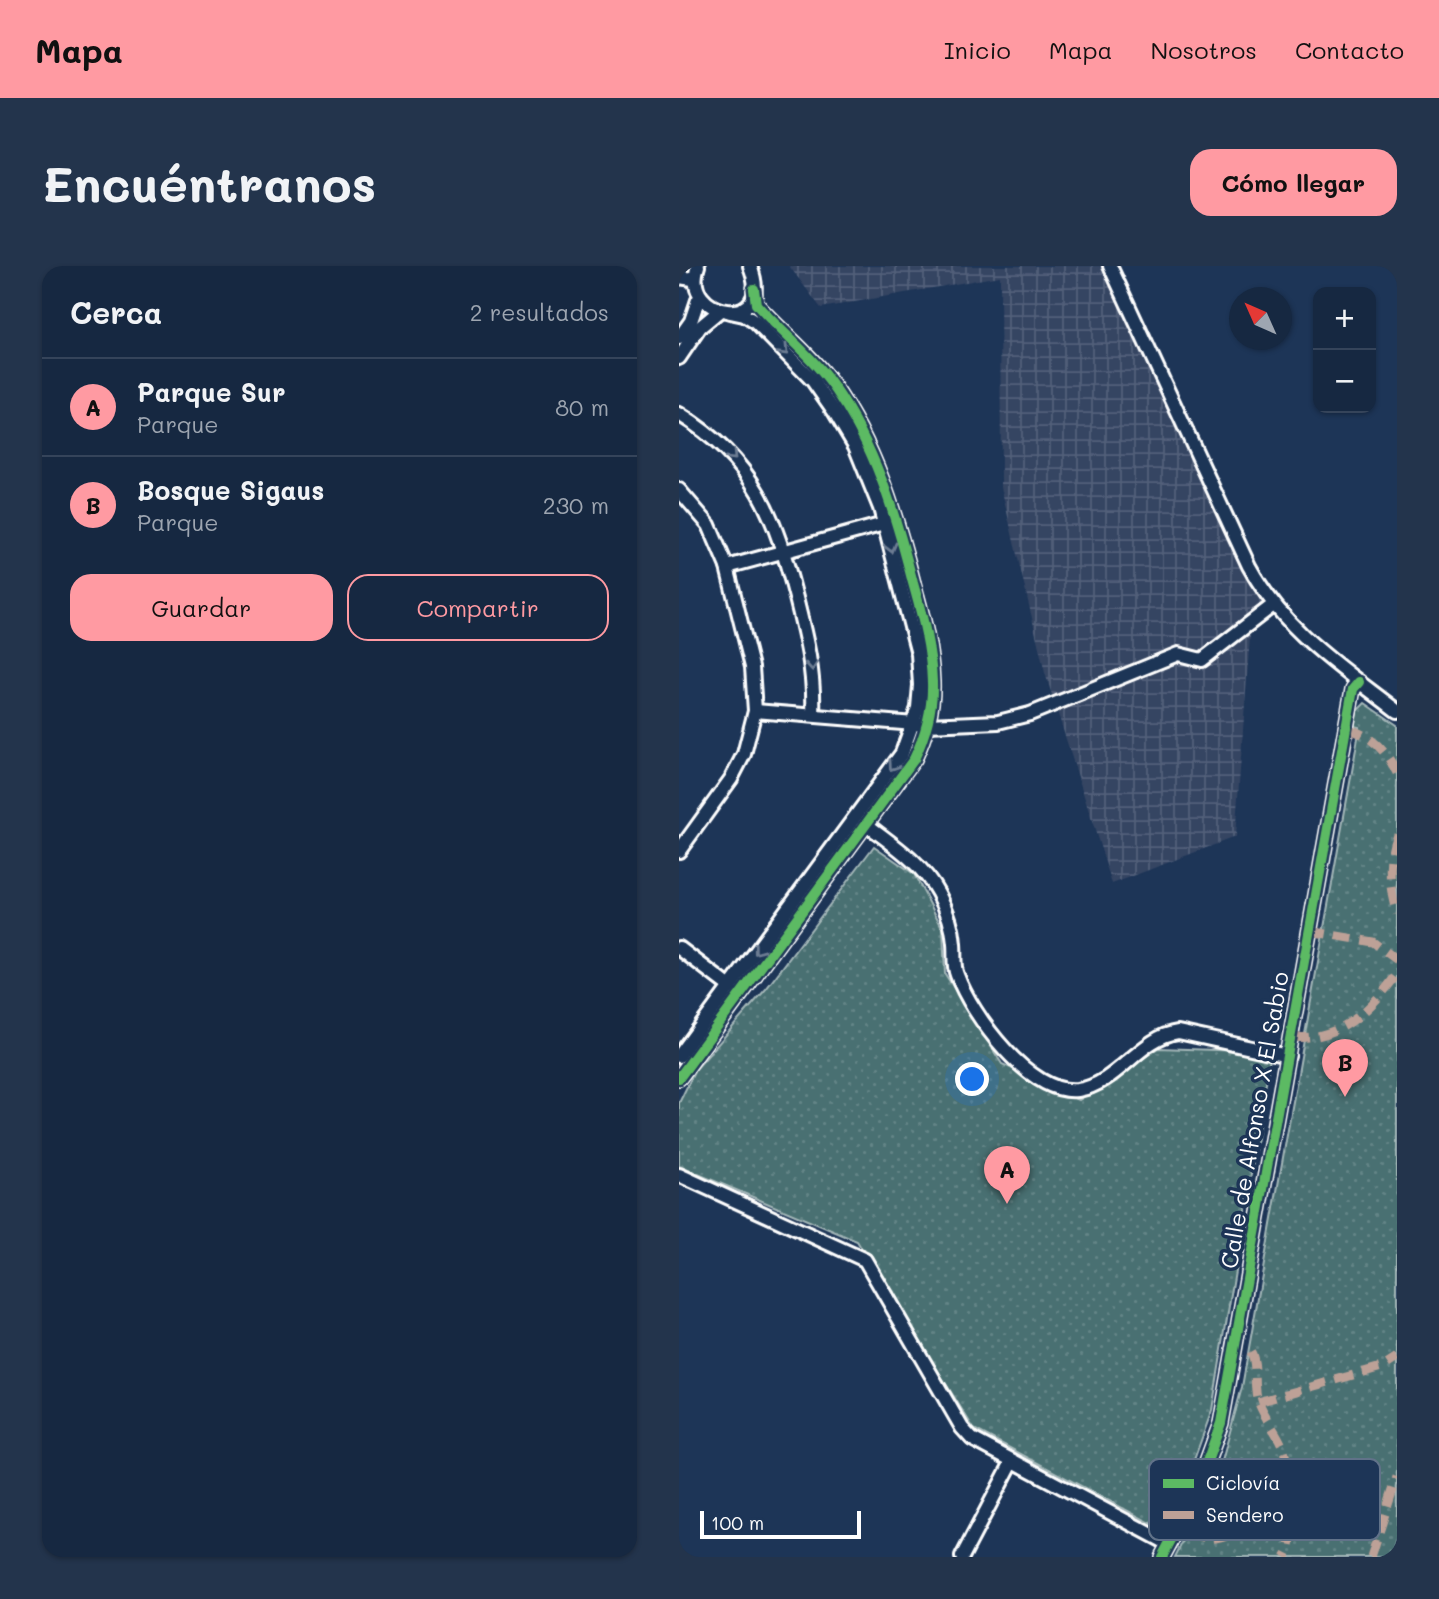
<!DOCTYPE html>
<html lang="es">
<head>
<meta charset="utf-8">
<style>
	:root { --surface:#162841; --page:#23344c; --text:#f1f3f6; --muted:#9ea6b1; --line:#35445a; --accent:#ff9aa2 }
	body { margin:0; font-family:Mali,sans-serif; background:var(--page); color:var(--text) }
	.controls { position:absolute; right:21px; top:21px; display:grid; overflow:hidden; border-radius:14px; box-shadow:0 2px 5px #0004 }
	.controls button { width:63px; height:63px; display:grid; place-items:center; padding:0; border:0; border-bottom:2px solid var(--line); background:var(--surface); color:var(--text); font:35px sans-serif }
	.compass { position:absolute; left:550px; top:21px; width:63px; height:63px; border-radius:50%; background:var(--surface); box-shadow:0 2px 5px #0004; rotate:315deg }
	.scale { position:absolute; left:21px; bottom:18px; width:161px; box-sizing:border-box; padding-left:7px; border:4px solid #fff; border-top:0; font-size:19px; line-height:24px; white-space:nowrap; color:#fff; -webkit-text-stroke:5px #1d3557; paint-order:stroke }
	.you { position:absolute; left:294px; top:814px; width:24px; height:24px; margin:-18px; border:5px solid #fff; border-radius:50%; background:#1a73e8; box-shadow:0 0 0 10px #1a73e833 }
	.badge { display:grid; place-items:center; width:46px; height:46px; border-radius:50%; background:var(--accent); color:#111; font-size:23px; font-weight:700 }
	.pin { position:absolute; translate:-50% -58px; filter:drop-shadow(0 2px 4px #0008) }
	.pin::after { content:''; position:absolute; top:37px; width:24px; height:21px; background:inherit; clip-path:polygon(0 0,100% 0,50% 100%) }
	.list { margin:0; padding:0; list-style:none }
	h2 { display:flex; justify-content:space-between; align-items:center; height:91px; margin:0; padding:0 28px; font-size:30px }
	h2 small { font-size:23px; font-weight:400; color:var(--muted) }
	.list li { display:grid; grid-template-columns:46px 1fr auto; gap:21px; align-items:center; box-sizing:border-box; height:98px; padding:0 28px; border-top:2px solid var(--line) }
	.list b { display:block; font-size:26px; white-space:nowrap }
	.list p { margin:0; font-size:23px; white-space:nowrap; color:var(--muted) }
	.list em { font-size:23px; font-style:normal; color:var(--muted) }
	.actions { display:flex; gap:14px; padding:21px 28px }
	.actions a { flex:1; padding:16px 0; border:2px solid var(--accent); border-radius:21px; text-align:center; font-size:24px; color:var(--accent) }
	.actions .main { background:var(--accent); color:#111 }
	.map { position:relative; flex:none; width:718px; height:1291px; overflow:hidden; border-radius:21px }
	header { display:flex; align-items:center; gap:42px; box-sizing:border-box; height:98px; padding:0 35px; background:var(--accent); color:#111 }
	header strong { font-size:33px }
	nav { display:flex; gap:38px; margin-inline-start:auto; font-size:24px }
	.intro { display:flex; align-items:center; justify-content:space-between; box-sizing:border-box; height:168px; padding:0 42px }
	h1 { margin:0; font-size:49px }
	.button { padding:18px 32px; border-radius:21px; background:var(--accent); color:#111; font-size:24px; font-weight:700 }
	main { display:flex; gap:42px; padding:0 42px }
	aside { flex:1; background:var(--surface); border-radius:21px; box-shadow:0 2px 5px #0004 }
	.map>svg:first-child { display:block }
	.industrial { fill:url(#industrial-grid) }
	.park { fill:url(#park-dots); stroke:#a4b7b8; stroke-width:2 }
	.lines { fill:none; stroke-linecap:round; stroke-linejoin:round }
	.minor-casing { stroke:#fff; stroke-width:18 }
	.minor { stroke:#1d3557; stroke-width:12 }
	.quiet { stroke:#bda197; stroke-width:9; stroke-dasharray:18 9; stroke-linecap:butt }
	.cycleway-casing { stroke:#1d3557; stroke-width:15 }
	.cycleway { stroke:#5cba63; stroke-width:10 }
	.oneway { stroke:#6c7c92 }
	.labels { text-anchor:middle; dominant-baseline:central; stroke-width:7; stroke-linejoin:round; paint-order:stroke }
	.street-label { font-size:23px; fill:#fff; stroke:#1d3557 }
	.key { fill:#1d3557; stroke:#617289; stroke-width:2 }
	.key-label { font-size:19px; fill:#fff }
</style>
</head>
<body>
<header>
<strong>Mapa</strong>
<nav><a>Inicio</a><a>Mapa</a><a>Nosotros</a><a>Contacto</a></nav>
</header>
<div class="intro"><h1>Encuéntranos</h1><a class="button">Cómo llegar</a></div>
<main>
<aside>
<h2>Cerca<small>2 resultados</small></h2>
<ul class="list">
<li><span class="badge">A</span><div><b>Parque Sur</b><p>Parque</p></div><em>80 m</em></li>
<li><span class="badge">B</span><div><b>Bosque Sigaus</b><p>Parque</p></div><em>230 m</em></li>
</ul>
<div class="actions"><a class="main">Guardar</a><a>Compartir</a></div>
</aside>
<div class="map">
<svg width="718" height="1291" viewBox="0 0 718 1291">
	<defs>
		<pattern id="industrial-grid" width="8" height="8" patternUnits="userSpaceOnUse" patternTransform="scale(1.75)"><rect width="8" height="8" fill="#344462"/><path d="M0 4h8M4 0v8" fill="none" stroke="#52607a"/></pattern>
		<pattern id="park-dots" width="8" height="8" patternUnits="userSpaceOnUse" patternTransform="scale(1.75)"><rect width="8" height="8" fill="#496f72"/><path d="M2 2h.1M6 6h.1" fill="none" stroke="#648587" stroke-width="1.8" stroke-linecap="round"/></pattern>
	</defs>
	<rect width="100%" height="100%" fill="#1d3557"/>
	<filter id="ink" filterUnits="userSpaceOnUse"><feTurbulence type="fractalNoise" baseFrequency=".0143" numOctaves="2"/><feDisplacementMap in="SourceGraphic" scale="14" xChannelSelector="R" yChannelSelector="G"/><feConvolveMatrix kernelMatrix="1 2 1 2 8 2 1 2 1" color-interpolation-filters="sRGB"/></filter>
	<g filter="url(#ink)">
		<polygon class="industrial" points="110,0 431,0 593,340 572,358 556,571 433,618 366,407 322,221 321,10 142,42"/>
		<g class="park">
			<polygon points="686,437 718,459 718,1269 712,1291 496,1291 542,1199 563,1121 680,466 680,461 675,460 678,445"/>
			<polygon points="195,580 235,608 264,663 266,708 323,798 400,834 480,782 592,786 533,1144 507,1216 485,1260 479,1261 295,1163 178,975 0,900 0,837 16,804 87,723"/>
		</g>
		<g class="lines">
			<defs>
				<g id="minor">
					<path d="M 19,0 C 0,52 98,68 71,0"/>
					<path d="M 431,0 L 570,300 C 605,365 660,400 718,445"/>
					<polyline points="0,11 14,13"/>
					<polyline points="0,72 12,55 19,34"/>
					<polyline points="0,92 21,61 39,46"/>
					<path d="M 0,148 C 76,195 96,250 117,332 C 127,372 136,408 134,449"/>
					<polyline points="0,224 30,259 48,301 73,401 76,445 65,488 52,513 0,585"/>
					<polyline points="48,301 205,258"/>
					<polyline points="76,445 248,459 319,456 351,448 499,388 523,394 593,340"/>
					<path d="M 187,558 C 213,578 243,597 259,627 C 267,642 274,661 275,678 C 276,688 274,700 278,709 C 292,748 351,830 399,824 C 439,818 461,771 499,766 L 609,790"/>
					<polyline points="0,682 51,721"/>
					<polyline points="0,790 223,487 239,442 241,419 239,388 201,242 176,180 155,145 134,115 76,56 65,49 51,46"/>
					<path d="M 0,812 L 235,493 C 246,470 254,443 253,416 C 252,382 243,349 234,317 C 216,247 196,180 154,120 C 132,89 102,66 77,38 L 75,23"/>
					<polyline points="0,909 186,994 283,1162 293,1173 490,1278"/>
					<polyline points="283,1291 333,1196"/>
					<polyline points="483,1291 515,1231 542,1157 674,423 680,416"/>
				</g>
			</defs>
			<use href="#minor" class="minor-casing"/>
			<use href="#minor" class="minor"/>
			<g class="quiet">
				<path d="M 667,462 C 692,469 707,484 718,507"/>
				<path d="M 718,568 C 708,592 710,623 718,648"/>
				<polyline points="630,665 694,676 718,694"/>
				<path d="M 612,771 C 660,776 692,744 718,708"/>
				<polyline points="579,1136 706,1100 718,1092"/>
				<path d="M 595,1238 C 607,1254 619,1272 606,1291"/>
				<path d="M 509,1263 C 515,1267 521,1271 528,1272 C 548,1275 580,1252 594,1239 C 605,1228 609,1209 607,1194 C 604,1170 584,1154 578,1131 C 574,1116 580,1091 568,1081"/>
				<polyline points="692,1291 718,1211"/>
			</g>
			<defs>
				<g id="cycleway">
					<path d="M 0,812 L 235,493 C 246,470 254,443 253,416 C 252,382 243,349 234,317 C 216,247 196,180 154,120 C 132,89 102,66 77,38 L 75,23"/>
					<polyline points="483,1291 515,1231 542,1157 674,423 680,416"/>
				</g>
			</defs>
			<use href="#cycleway" class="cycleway-casing"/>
			<use href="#cycleway" class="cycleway"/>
		</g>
		<defs><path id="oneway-chevron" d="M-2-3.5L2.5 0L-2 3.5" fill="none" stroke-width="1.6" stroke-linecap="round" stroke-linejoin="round" transform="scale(1.75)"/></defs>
		<g class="oneway">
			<use href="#oneway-chevron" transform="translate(105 85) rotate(46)"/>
			<use href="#oneway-chevron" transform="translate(53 190) rotate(45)"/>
			<use href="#oneway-chevron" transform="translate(212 282) rotate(75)"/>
			<use href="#oneway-chevron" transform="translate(133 400) rotate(85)"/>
			<use href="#oneway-chevron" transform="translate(214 500) rotate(124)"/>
			<use href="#oneway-chevron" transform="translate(79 684) rotate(127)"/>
		</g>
	</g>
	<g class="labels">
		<g class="street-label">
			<text transform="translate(575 854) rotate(-80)">Calle de Alfonso X El Sabio</text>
		</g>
	</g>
	<rect x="470" y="1193" width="231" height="81" rx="10" class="key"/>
	<rect x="484" y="1213" width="31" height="9" fill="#5cba63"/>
	<rect x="484" y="1245" width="31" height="8" fill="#bda197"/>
	<g class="key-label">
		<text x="527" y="1224">Ciclovía</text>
		<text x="527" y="1256">Sendero</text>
	</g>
</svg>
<div class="controls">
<button>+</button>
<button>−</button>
</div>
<svg class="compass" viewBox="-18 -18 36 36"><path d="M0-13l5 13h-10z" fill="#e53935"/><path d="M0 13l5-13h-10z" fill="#9ea6b1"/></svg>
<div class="scale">100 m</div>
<div class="you"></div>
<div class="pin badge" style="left:328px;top:938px">A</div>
<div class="pin badge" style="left:666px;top:831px">B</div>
</div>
</main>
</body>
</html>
